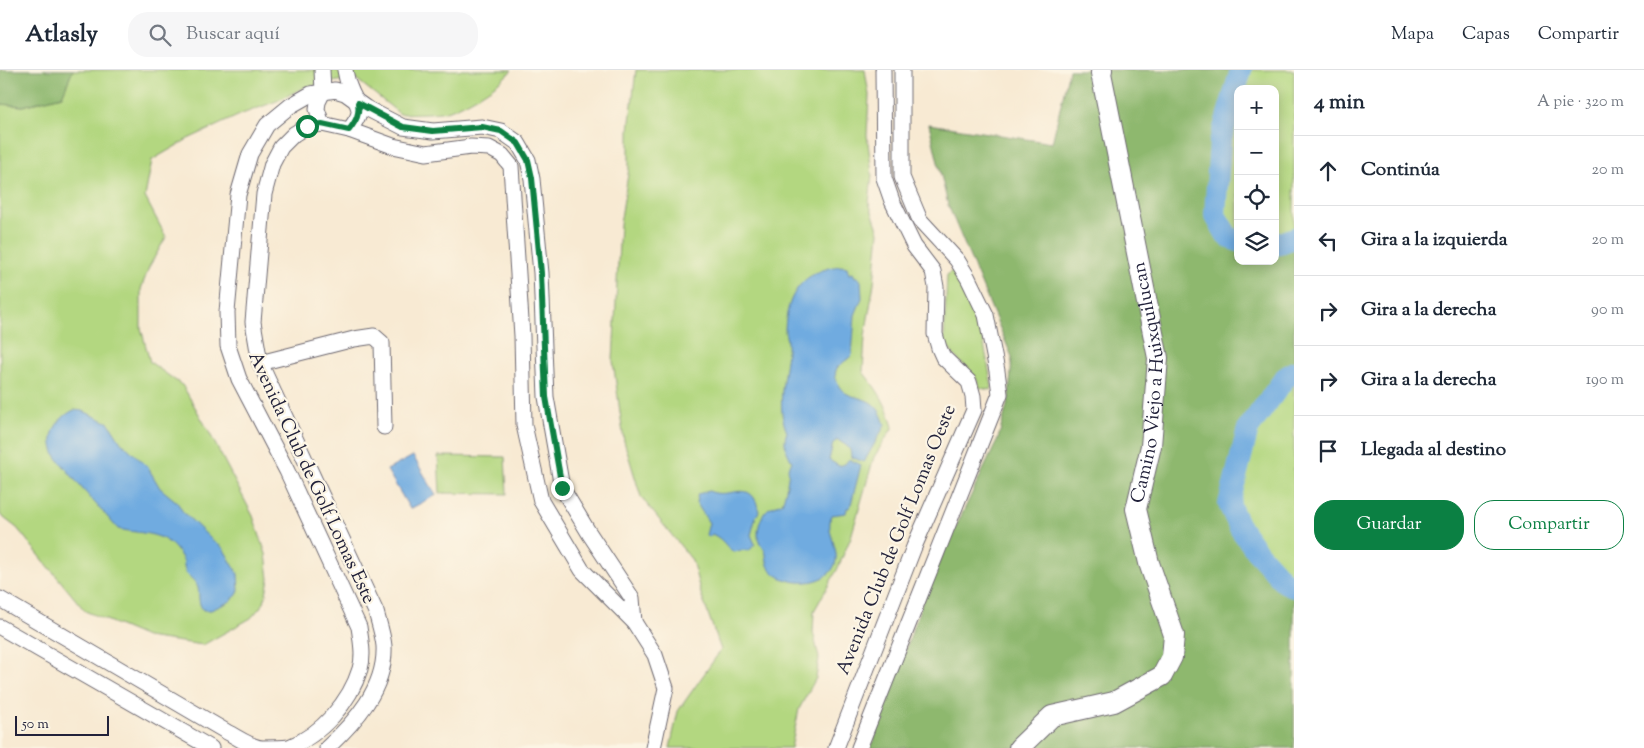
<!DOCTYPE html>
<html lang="es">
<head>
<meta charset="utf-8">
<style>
	:root { --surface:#fff; --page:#f6f6f7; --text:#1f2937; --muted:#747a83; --line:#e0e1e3; --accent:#0b8043 }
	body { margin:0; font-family:"Sorts Mill Goudy",serif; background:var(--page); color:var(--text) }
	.controls { position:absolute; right:15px; top:15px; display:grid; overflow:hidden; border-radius:10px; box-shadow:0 2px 12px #0003 }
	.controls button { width:45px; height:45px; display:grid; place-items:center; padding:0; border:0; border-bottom:1px solid var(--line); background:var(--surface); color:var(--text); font:25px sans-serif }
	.scale { position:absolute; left:15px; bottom:12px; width:94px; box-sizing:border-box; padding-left:5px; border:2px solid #22223b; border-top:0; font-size:14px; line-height:18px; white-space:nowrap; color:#22223b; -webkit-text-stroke:4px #fcf5e5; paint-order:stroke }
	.stop { position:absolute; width:15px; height:15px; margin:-11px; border:4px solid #0b8043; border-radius:50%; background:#fff }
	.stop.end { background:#0b8043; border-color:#fff; box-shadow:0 1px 5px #0008 }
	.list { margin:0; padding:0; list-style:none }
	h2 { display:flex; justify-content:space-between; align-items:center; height:65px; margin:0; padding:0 20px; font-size:21px }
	h2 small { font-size:16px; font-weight:400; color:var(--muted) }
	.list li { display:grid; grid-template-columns:32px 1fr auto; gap:15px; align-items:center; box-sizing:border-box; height:70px; padding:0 20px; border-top:1px solid var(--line) }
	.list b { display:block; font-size:19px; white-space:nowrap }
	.list em { font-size:16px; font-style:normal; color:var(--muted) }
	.actions { display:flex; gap:10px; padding:15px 20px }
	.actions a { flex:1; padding:11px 0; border:1px solid var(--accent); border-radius:20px; text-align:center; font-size:18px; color:var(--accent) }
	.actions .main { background:var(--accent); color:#fff }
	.icon { flex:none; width:28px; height:28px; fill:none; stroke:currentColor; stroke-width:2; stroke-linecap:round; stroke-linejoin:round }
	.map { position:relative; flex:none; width:1294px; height:678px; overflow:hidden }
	header { display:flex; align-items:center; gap:30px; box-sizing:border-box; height:70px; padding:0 25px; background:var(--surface); border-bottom:1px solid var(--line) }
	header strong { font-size:24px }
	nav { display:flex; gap:28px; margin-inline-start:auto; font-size:18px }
	.search { width:350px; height:45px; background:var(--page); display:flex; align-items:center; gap:12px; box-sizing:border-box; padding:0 18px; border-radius:20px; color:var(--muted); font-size:19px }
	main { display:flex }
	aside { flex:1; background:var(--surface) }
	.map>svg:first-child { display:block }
	.green { fill:#b3d780; stroke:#6a7c5e }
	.forest { fill:#8eb86e; stroke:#586d54 }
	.water { fill:#6fabe0; stroke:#48668e }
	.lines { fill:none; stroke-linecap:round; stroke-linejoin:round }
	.river { stroke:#6fabe0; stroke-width:22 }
	.minor-casing { stroke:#6d6870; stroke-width:17 }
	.major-casing { stroke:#6d6870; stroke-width:22 }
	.minor { stroke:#fff; stroke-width:15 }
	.major { stroke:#fff; stroke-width:20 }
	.route { stroke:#0b8043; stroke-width:6 }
	.labels { text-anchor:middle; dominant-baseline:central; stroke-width:4.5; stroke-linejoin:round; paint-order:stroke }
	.street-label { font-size:19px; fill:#22223b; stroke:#fcf5e5 }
</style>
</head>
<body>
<header>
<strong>Atlasly</strong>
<div class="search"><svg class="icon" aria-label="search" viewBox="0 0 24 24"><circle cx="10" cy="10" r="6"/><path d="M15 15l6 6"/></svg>Buscar aquí</div>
<nav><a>Mapa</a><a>Capas</a><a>Compartir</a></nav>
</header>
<main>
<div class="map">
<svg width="1294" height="678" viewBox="0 0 1294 678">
	<rect width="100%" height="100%" fill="#fcf5e5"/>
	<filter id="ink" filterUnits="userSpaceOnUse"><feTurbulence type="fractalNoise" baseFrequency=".02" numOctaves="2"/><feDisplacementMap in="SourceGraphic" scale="10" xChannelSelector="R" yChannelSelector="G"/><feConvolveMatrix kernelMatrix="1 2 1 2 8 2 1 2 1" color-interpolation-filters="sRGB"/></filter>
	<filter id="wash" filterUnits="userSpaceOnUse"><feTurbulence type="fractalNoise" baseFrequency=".0096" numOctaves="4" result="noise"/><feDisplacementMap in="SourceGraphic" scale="20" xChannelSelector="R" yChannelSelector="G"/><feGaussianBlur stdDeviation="1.12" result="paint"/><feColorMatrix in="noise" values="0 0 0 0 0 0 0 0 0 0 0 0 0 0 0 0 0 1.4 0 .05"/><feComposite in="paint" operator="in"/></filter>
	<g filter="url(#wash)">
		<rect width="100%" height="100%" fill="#f8ead3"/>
		<g class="green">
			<path d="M 73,0 L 512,0 C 499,15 469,33 450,40 C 439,44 413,43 400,44 L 355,8 L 305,17 L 277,31 L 242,44 L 188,69 L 152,90 L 145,127 L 166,167 L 149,197 L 141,219 L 141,258 L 150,292 L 183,316 L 208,360 L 253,446 L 266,484 L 269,509 L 264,533 L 251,548 L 203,575 L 146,567 L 85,541 L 17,458 L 0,445 L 0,34 L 23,36 L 61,26 Z"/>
			<path d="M 636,0 L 865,0 L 869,25 L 867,65 L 872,104 L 869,133 L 879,162 L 874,213 L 865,266 L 863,302 C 879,322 886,332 893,357 L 874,387 L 851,467 L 837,500 L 814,541 L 813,562 L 819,588 L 816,608 L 799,639 L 791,678 L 670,678 L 678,641 L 721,580 L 701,524 L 692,490 L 641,427 L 624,371 L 613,291 L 620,154 L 629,98 L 629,60 Z"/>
			<polygon points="1248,0 1294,0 1294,161 1275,168 1275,19 1243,19"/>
			<polygon points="1238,37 1238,163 1233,161 1222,143 1227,74"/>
			<path d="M 952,201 C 976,212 987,292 992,317 L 991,320 L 980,318 L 975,306 L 956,288 L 944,272 L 947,205 Z"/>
			<polygon points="1294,310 1294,509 1288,507 1264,478 1246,455 1236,433 1255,362"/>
			<polygon points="438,386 505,387 507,424 440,423"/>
		</g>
		<g class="forest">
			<polygon points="0,0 73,0 62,26 23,36 0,34"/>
			<polygon points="1069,0 1248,0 1243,19 1238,19 1238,37 1227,74 1222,143 1233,161 1238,163 1238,191 1275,191 1275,168 1294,161 1294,310 1255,362 1236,433 1246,455 1264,478 1288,506 1294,509 1294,678 871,678 929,513 998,369 1009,328 1012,287 948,135 929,54 1052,73"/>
		</g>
		<g class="water">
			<path d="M 840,196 L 847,197 L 849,204 L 853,203 L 855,207 L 858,207 L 861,211 L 862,228 L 855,245 L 852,285 C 848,290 841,293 837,298 C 835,302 835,305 836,309 C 842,332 864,323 876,337 C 881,342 883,349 885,355 L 864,392 L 851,387 C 851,376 846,376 838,370 L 833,373 L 829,390 L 839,396 L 845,394 L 849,389 L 861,395 L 850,438 L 847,438 L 846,443 L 832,445 C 823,464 845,482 832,500 C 820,517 783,516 770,499 C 766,493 767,487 765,481 C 764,477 760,475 759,471 C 756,461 760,446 768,439 C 772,436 778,435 782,433 C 785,427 790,403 788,398 L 792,392 C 787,382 782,373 787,362 C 777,339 783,314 786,290 C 787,282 788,274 786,266 C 785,261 785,264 785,259 C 787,223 803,201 840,196 Z"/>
			<path d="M 74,340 L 83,341 L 109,353 L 121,372 L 147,396 L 160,418 L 177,432 L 183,442 L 211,469 L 223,478 L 238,504 L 239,520 L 237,525 L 229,532 L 211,540 L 203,540 C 197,531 200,527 198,518 C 196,511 190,508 186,503 C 183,498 185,493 182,488 C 166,460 145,465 118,459 C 101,439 83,421 67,400 C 63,395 58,390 55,385 C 46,366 57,348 74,340 Z"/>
			<polygon points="413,386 436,425 410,439 387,400"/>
			<path d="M 709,421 C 730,431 752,405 759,442 L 756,446 L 751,465 L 755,474 L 749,481 L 742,480 L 734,482 C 724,476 725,470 712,464 L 709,467 L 706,465 L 709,453 L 696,432 L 698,424 Z"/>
		</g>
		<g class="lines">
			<g class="river">
				<polyline points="1238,171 1228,167 1215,145 1220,72 1241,0"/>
				<polyline points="1275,175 1294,168"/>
				<polyline points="1294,302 1285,308 1248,359 1229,434 1240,458 1258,483 1284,512 1294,517"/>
			</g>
		</g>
	</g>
	<g filter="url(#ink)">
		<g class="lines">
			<defs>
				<g id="minor">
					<path d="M 345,0 C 346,5 347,11 349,16 C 357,38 367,38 349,60"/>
					<polyline points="322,54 317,39 318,32 323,22 322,0"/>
					<polyline points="260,293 354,269 374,266 382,273 384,357"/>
					<path d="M 0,529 L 227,662 C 237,667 250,677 262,678 C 269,678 282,678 289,677 C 321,665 350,632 360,599 C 364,586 361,571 359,557 L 287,401 L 239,309 L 228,276 L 227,242 L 238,125 L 250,84 L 267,55 L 290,36 L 311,24 L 335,20 L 345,23 L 366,38 L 403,57 L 433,61 L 482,57 L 501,61 L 518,73 L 528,90 L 532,109 L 541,203 L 546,327 L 562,418 L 589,463 L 632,528 L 634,552"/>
					<polyline points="0,557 211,678"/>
					<path d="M 327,678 C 355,652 386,618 384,576 C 383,565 379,553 376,542 L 260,293 L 253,252 L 264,124 L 272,94 L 281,77 L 294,64 L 307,56 L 322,54 L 349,60 L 393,76 L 426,83 L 471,77 L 489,78 L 502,85 L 511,96 L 522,266 L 524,355 L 541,431 L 582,500 L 634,552 L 655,585 L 666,618 L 653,678"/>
					<polyline points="836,678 914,477 974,340 973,326 969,312 943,287 939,278 935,264 936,217 933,201 914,176 892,131 884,108 883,0"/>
					<polyline points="859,678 1000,324 997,301 986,245 968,208 957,190 920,150 902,107 902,0"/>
				</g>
				<g id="major">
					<path id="s1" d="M 1019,678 L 1052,646 L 1114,632 L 1162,606 L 1172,587 L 1174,565 L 1149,493 L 1136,439 L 1151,376 L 1158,288 L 1101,3 L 1102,0"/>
				</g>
			</defs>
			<use href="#minor" class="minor-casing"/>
			<use href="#major" class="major-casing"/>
			<use href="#minor" class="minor"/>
			<use href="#major" class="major"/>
		</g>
	</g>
	<g class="lines" filter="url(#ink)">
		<path class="route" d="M 307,56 L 322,54 L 349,60 C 356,51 360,44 358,33 L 403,57 L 433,61 L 482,57 L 501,61 L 518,73 L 528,90 L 532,108 L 541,203 L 546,327 L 562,418"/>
	</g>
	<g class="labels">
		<g class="street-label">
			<text stroke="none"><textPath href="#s1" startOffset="468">Camino Viejo a Huixquilucan</textPath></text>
			<text transform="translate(311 408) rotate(65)">Avenida Club de Golf Lomas Este</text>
			<text transform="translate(897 470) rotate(-68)">Avenida Club de Golf Lomas Oeste</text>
		</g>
	</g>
</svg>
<div class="controls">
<button>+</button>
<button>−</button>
<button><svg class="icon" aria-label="locate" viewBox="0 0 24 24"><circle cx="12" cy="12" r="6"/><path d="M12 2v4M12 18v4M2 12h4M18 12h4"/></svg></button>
<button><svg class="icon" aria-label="layers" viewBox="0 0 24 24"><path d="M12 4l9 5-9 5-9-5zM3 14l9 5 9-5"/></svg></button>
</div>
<div class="scale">50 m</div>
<div class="stop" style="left:307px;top:56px"></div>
<div class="stop end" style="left:562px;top:418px"></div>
</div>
<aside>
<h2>4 min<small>A pie · 320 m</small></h2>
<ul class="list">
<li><svg class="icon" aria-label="ahead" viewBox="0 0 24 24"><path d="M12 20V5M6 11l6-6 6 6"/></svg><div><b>Continúa</b></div><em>20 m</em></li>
<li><svg class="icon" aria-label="left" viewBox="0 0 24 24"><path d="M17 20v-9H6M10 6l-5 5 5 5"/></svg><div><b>Gira a la izquierda</b></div><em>20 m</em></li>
<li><svg class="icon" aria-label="right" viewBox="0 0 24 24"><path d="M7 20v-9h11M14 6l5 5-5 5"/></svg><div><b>Gira a la derecha</b></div><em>90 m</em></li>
<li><svg class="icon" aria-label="right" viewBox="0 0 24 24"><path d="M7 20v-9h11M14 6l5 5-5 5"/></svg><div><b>Gira a la derecha</b></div><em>190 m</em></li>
<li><svg class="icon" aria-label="arrive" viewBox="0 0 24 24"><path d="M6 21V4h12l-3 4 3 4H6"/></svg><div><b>Llegada al destino</b></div></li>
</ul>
<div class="actions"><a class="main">Guardar</a><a>Compartir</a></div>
</aside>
</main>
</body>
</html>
